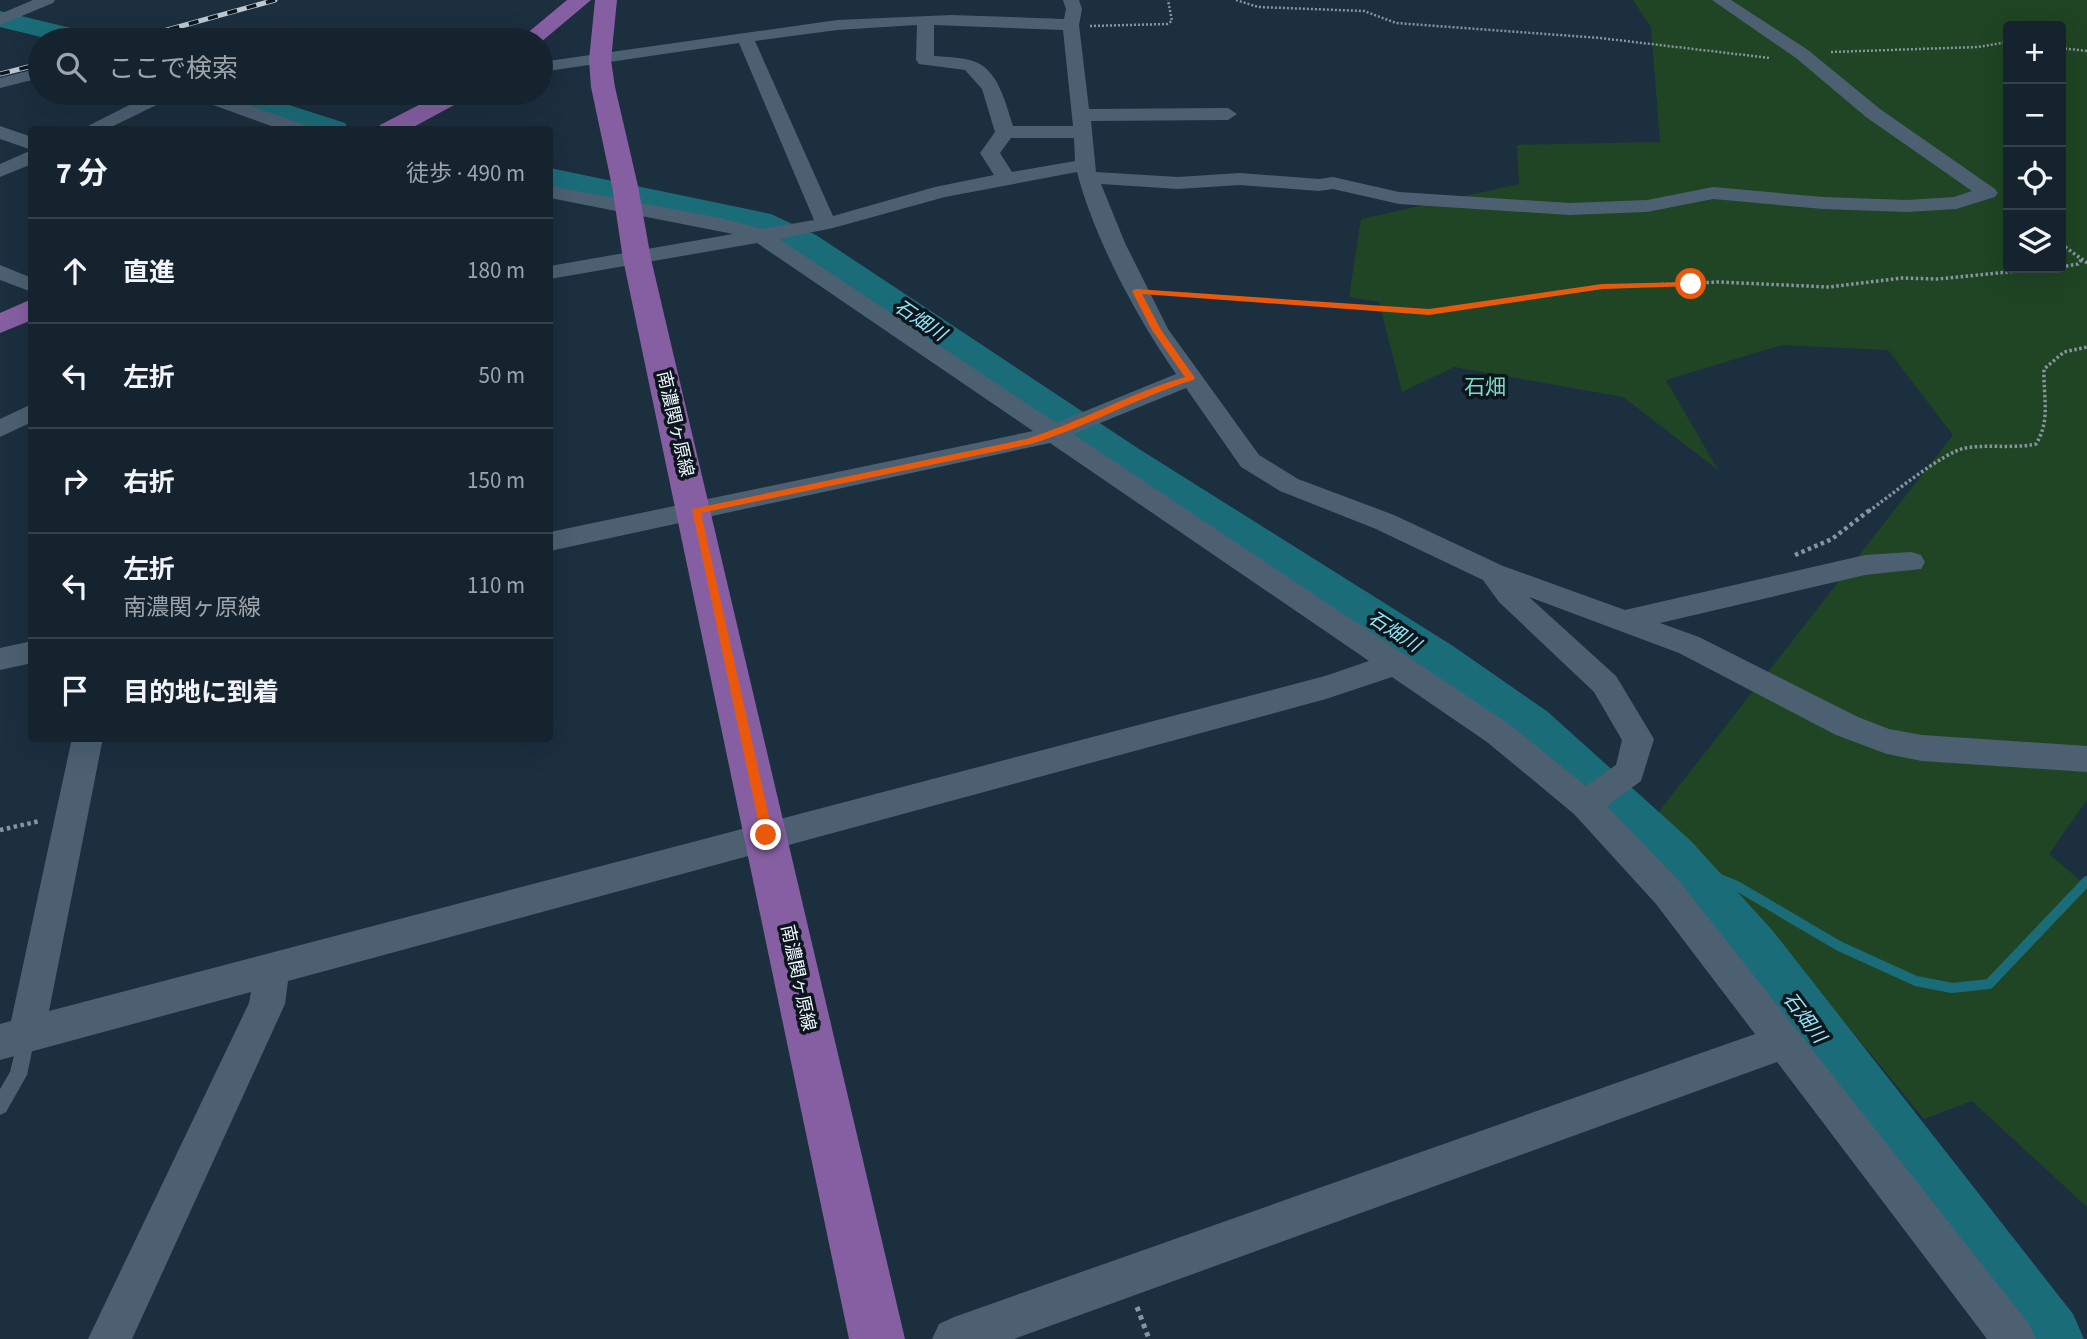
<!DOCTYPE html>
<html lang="ja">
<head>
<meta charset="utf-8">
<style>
	:root { --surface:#15232f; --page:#1e2b37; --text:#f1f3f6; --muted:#9da4aa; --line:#34404b }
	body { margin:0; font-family:"Source Sans 3","Noto Sans JP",sans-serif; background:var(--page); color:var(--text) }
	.controls { position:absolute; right:21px; top:21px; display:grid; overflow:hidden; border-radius:7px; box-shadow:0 7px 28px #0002 }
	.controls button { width:63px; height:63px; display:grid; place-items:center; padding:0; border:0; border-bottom:2px solid var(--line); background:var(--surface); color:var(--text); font:35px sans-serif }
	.stop { position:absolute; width:21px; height:21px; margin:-16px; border:5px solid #ea580c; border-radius:50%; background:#fff }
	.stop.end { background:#ea580c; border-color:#fff; box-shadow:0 2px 7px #0008 }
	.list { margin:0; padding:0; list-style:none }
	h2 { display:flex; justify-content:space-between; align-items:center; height:91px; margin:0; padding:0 28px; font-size:30px }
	h2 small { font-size:23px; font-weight:400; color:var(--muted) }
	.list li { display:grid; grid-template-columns:46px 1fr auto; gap:21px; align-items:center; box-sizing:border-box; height:105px; padding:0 28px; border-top:2px solid var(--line) }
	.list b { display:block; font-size:26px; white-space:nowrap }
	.list p { margin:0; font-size:23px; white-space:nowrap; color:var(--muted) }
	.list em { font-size:23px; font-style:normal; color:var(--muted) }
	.icon { flex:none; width:38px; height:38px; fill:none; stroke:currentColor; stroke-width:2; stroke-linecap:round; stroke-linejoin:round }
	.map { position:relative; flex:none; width:2087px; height:1339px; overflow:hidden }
	.search { position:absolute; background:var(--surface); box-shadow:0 7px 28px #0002; left:28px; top:28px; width:525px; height:77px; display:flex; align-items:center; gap:18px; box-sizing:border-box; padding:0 24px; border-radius:38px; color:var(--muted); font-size:26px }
	.panel { position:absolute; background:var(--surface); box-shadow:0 7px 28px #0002; left:28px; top:126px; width:525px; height:616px; border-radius:7px }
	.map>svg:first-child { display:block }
	.green { fill:#1f4524; fill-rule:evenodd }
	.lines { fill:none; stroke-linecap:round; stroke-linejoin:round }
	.stream-far1 { stroke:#1b6c79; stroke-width:8 }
	.stream { stroke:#1b6c79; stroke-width:10 }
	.river { fill:#1b6c79; fill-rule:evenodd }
	.path-far3 { stroke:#8795a1; stroke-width:2.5; stroke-dasharray:2 2; stroke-linecap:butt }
	.path-far2 { stroke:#8795a1; stroke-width:3.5; stroke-dasharray:2.5 2.5; stroke-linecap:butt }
	.path-far1 { stroke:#8795a1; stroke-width:4.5; stroke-dasharray:3.5 3.5; stroke-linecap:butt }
	.path { stroke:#8795a1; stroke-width:5; stroke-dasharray:4.5 4.5; stroke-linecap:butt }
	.service { fill:#4c6072; fill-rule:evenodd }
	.minor { fill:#4c6072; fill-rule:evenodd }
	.primary { fill:#865fa3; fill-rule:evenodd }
	.rail-casing { stroke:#bcc8d2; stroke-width:5 }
	.rail { stroke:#0e161d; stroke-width:3.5; stroke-dasharray:10; stroke-linecap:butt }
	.route { fill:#ea580c }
	.labels { text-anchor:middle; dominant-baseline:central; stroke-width:7; stroke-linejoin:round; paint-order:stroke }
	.street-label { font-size:18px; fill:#ecf6fe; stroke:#0e161d }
	.water-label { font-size:19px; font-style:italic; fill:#93e8f8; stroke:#0e161d }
	.quarter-label { font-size:21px; fill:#79dec9; stroke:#0e161d }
</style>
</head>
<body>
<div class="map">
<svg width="2087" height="1339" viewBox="0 0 2087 1339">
	<rect width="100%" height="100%" fill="#1c2f3f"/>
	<path class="green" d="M 1633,0 L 2087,0 L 2087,800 L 2049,854 L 2087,886 L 2087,1207 L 1972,1101 L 1924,1119 L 1755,913 L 1654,818 L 1953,435 L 1888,350 L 1782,345 L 1666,380 L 1718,470 L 1623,397 L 1454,367 L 1402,392 L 1379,302 L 1349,297 L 1361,219 L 1519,184 L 1517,145 L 1660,142 L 1651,27 ZM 2008,26 L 2061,26 L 2061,268 L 2008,268 Z"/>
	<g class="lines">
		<polyline class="stream-far1" points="1671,858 1712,876"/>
		<polyline class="stream" points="1708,874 1737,886 1839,946 1916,981 1952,988 1989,984 2087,881"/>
		<g class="river">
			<polygon points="0,11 96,34 100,40 53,40 0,27"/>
			<polygon points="208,93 252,93 345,123 349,130 302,130 212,99"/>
			<polygon points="550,168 771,214 816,235 1139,449 1453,646 1548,712 1691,841 1773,931 2073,1314 2084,1339 2004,1339 1731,969 1651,875 1512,740 1419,672 1109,469 792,249 749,229 550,188"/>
		</g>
		<g class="path-far3">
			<polyline points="1236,0 1258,7 1364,11 1396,23 1600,38 1770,58"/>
			<polyline points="1090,26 1167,24 1172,21 1168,0"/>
			<polyline points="2061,48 2087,51"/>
			<polyline points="1831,52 1978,47 2008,42"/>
		</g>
		<g class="path-far2">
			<polyline points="2061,244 2087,263"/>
			<polyline points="2061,267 2078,264 2082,259"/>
			<polyline points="1164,293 1429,312 1602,287 1719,282 1829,287 1902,278 1937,279 2048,268"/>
			<path d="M 1869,511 C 1890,496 1942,453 1965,448 C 1989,444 2012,449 2036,444 C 2051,420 2043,396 2044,369 L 2064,352 L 2087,347"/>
		</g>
		<g class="path-far1">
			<polyline points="1795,555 1832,539 1871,509"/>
			<polyline points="0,830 40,821"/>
		</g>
		<polyline class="path" points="1137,1307 1149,1339"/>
		<polygon class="service" points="26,1029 32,1031 35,1037 27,1075 6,1112 0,1115 0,1089 10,1072 20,1031"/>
		<g class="minor">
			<polygon points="33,0 55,0 53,3 0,25 0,14"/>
			<path d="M 1063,0 L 1079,0 L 1082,9 L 1079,25 L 1089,109 L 1228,108 L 1237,114 L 1228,120 L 1091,121 L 1096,172 L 1178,177 L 1240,173 L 1319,179 L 1333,177 L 1399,192 L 1569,203 L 1647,200 L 1713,187 L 1823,197 L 1907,200 L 1954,197 L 1972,191 L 1866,117 L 1796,58 L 1712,0 L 1731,0 L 1808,50 L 1880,109 L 1995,189 L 1998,193 L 1995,197 L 1956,209 L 1907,212 L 1823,209 L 1713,199 L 1647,212 L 1569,215 L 1399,204 L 1333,189 L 1319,191 L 1240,185 L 1178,189 L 1101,184 L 1125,243 L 1168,329 L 1259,455 L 1298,479 L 1394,515 L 1503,566 L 1625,610 L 1865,555 L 1911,552 L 1921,555 L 1925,562 L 1921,569 L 1865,575 L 1660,623 L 1699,637 L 1858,717 L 1889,729 L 1922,735 L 2087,746 L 2087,772 L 1922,761 L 1887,754 L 1836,735 L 1679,653 L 1529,597 L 1616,676 L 1654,739 L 1641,781 L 1607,806 L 1680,882 L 2029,1324 L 2036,1339 L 1987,1339 L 1777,1062 L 1014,1339 L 932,1339 L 939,1324 L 954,1317 L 1755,1034 L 1656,904 L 1574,814 L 1487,742 L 1392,677 L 1326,699 L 288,981 L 285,1004 L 132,1339 L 88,1339 L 249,1003 L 251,992 L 0,1060 L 0,1024 L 11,1021 L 72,738 L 103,738 L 49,1011 L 1325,676 L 1369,661 L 1050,443 L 550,551 L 550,532 L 1033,431 L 757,243 L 550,279 L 550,266 L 733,234 L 550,198 L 550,186 L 720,218 L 762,229 L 814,220 L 739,43 L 541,72 L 541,62 L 837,20 L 951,15 L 1064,19 L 1066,9 ZM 917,25 L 916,60 L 919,64 L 965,70 L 982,89 L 995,132 L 980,153 L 994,175 L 935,187 L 833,216 L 755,41 L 837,30 ZM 934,25 L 1063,30 L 1073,126 L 1013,126 C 1006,105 998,68 973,61 C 961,57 947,57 934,56 ZM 1011,138 L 1074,138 L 1075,161 L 1012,172 L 1000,153 ZM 1077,172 C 1094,238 1137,318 1176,374 L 1056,423 L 779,239 L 833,228 L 945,197 ZM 1186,388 L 1241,467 L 1280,491 L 1376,529 L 1483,580 L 1499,602 L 1594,692 L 1622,740 L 1616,765 L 1586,786 L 1509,724 L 1073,434 Z"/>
			<polygon points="40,68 40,78 0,88 0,78"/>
			<polygon points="153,93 176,93 173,97 105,130 80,130"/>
			<polygon points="188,93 214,93 308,126 310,130 282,130 191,97"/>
			<polygon points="0,126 32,137 32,150 0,139"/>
			<polygon points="32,150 32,164 0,177 0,164"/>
			<polygon points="0,265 32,278 32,292 0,280"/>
			<polygon points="32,404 32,422 0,437 0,419"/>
			<polygon points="32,641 32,663 0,670 0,648"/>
		</g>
		<g class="primary">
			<polygon points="567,0 591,0 541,42 541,40 519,40"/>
			<polygon points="595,0 617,0 611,60 615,87 638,186 651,259 905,1339 849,1339 623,259 612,186 591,87 589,60"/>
			<polygon points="442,93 471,93 467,98 408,130 377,130 380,125"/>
			<polygon points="32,299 32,320 0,333 0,313"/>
		</g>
		<defs>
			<g id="rail">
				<polyline points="131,40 275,0"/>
				<polyline points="0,74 40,64"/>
			</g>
		</defs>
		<use href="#rail" class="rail-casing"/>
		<use href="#rail" class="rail"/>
	</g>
	<path class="route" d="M 1691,282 L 1694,286 L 1602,289 L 1429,315 L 1142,294 L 1161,330 L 1195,378 L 1193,380 C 1138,397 1087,427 1031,444 L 701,513 L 773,835 L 766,841 L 762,839 L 692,509 L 1026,439 C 1081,422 1130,393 1185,377 L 1152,330 L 1132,291 L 1136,289 L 1429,309 L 1602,284 Z"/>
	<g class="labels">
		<g class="street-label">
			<text transform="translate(675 424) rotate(77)">南濃関ヶ原線</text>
			<text transform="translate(798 978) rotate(78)">南濃関ヶ原線</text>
		</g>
		<g class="water-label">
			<text transform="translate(920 321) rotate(34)">石畑川</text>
			<text transform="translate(1394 632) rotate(33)">石畑川</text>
			<text transform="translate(1804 1018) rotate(53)">石畑川</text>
		</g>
		<g class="quarter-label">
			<text x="1485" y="387">石畑</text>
		</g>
	</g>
</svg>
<div class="controls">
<button>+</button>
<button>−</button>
<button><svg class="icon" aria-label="locate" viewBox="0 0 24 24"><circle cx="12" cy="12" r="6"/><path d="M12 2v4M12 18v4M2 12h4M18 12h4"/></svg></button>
<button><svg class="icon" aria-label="layers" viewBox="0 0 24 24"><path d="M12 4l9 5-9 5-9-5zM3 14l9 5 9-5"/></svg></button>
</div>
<div class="stop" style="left:1691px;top:284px"></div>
<div class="stop end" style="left:766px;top:835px"></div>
<div class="search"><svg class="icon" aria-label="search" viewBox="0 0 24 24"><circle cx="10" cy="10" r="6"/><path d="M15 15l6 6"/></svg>ここで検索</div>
<section class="panel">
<h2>7 分<small>徒歩 · 490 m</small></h2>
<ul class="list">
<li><svg class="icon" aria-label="ahead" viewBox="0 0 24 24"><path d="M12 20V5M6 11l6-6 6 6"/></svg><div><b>直進</b></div><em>180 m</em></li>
<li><svg class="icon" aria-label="left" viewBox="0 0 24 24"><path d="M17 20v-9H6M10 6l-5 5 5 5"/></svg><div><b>左折</b></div><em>50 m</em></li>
<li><svg class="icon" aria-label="right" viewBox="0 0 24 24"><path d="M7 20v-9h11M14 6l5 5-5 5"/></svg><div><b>右折</b></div><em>150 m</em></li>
<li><svg class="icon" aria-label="left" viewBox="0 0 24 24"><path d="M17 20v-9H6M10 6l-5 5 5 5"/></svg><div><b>左折</b><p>南濃関ヶ原線</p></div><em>110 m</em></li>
<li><svg class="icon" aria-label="arrive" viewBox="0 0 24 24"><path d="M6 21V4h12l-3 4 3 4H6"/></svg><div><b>目的地に到着</b></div></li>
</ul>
</section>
</div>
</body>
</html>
